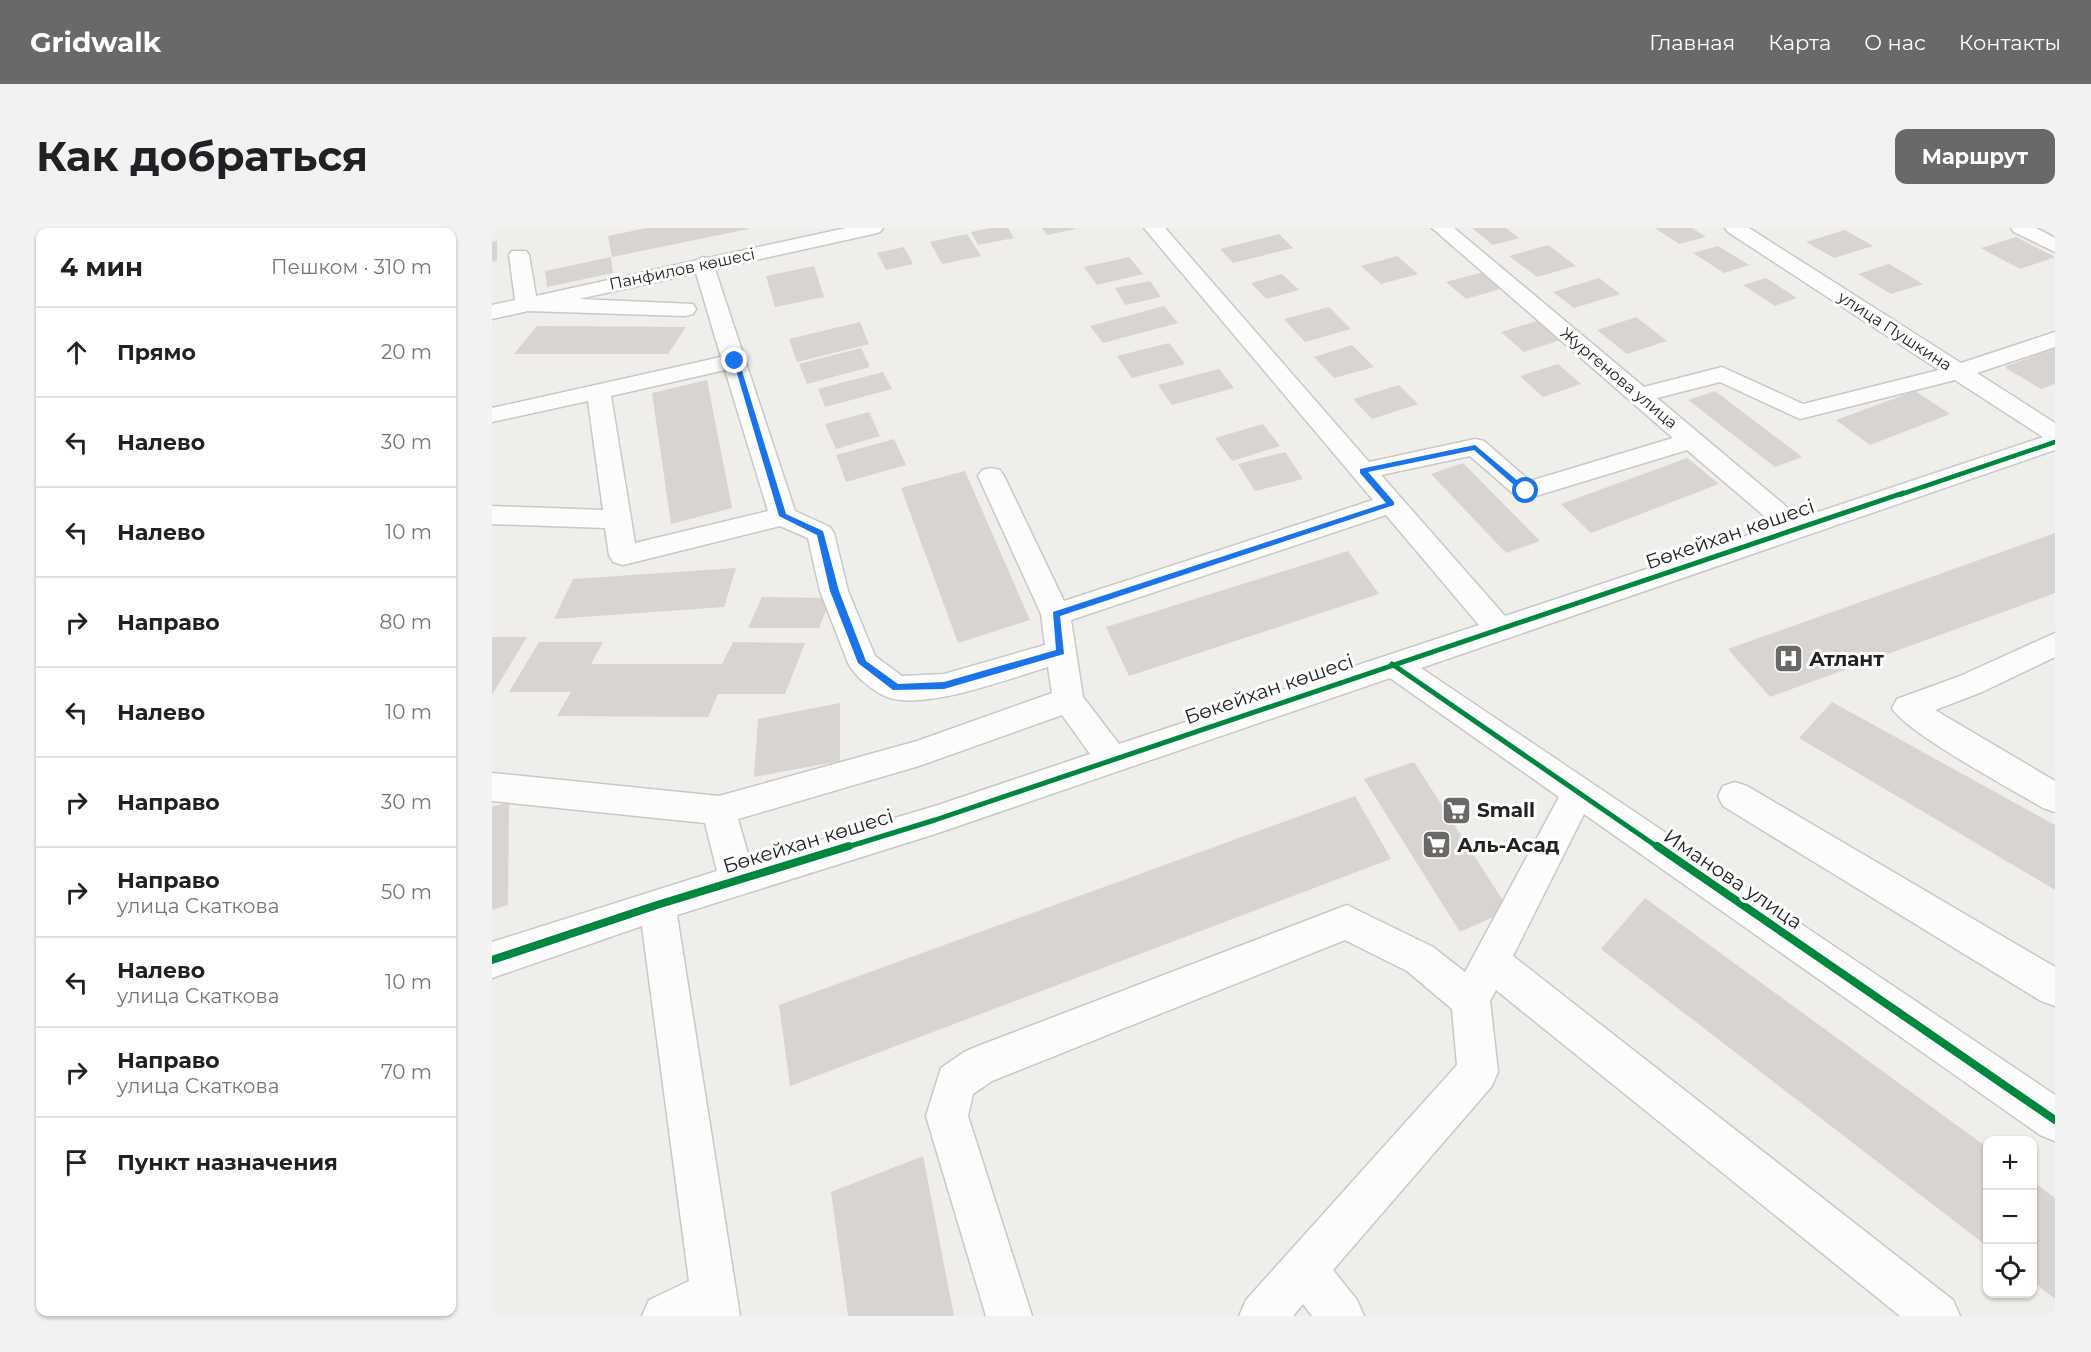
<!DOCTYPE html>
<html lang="ru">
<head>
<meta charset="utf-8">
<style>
	:root { --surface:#fff; --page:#f2f2f2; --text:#202124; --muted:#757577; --line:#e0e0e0; --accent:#6a6968 }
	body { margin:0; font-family:Montserrat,sans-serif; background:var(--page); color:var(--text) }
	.controls { position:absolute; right:18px; bottom:18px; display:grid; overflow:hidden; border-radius:12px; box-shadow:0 2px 4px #0004 }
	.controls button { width:54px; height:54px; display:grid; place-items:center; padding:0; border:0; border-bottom:2px solid var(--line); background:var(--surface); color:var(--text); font:30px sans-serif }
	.stop { position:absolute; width:18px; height:18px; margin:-14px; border:4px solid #1a73e8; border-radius:50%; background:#fff }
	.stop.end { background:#1a73e8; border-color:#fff; box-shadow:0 2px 6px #0008 }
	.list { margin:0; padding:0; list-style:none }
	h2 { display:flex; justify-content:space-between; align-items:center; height:78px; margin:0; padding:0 24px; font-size:26px }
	h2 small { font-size:20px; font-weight:400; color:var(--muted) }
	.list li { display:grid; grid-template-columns:39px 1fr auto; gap:18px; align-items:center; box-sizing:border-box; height:90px; padding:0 24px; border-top:2px solid var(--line) }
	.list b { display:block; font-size:22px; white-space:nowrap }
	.list p { margin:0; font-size:20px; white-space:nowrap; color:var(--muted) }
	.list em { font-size:20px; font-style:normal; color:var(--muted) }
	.icon { flex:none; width:33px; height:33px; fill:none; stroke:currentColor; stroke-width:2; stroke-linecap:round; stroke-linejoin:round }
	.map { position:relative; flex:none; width:1563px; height:1088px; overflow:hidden; border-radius:12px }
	header { display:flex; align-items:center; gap:36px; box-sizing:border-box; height:84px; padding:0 30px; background:var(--accent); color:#fff }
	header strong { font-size:28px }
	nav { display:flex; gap:33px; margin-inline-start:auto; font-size:21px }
	.intro { display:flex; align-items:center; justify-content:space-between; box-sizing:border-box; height:144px; padding:0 36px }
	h1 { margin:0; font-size:42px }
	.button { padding:15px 27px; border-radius:12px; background:var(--accent); color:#fff; font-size:21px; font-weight:700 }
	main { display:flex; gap:36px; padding:0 36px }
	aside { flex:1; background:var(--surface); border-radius:12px; box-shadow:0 2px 4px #0004 }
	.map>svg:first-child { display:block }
	.building { fill:#d7d4d2 }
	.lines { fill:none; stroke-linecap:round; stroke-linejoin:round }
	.minor-casing { stroke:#c9c8c7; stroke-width:3 }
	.minor { fill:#fdfcfc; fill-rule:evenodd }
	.cycleway-far2-casing { stroke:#fff; stroke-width:7 }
	.cycleway-far1-casing { stroke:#fff; stroke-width:9 }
	.cycleway-casing { stroke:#fff; stroke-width:11 }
	.cycleway-far2 { stroke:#00873e; stroke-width:4.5 }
	.cycleway-far1 { stroke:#00873e; stroke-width:5 }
	.cycleway { stroke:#00873e; stroke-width:8 }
	.route { fill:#1a73e8 }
	.labels { text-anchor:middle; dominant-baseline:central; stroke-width:6; stroke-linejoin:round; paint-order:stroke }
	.far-street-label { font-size:16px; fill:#222; stroke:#fff }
	.street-label { font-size:20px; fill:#222; stroke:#fff }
	.poi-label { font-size:20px; font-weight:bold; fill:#222; stroke:#fff; text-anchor:start }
</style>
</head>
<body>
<header>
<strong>Gridwalk</strong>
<nav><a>Главная</a><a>Карта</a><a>О нас</a><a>Контакты</a></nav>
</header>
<div class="intro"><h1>Как добраться</h1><a class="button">Маршрут</a></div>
<main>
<aside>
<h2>4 мин<small>Пешком · 310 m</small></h2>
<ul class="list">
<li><svg class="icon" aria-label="ahead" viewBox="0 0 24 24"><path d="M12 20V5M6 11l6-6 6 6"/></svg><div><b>Прямо</b></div><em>20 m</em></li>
<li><svg class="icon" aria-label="left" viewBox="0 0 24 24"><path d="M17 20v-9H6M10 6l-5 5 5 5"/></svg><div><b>Налево</b></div><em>30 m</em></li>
<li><svg class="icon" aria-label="left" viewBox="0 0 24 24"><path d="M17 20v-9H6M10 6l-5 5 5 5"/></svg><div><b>Налево</b></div><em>10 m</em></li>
<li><svg class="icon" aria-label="right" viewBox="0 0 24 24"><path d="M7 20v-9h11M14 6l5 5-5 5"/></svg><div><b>Направо</b></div><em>80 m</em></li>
<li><svg class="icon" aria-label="left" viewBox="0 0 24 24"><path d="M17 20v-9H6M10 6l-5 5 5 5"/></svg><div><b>Налево</b></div><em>10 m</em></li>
<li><svg class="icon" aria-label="right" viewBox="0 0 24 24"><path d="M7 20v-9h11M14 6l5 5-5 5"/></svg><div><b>Направо</b></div><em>30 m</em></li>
<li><svg class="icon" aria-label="right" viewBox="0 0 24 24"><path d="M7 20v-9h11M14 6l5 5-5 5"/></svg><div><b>Направо</b><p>улица Скаткова</p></div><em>50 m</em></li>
<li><svg class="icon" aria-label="left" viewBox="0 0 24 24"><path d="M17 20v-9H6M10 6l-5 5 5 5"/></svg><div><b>Налево</b><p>улица Скаткова</p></div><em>10 m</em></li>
<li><svg class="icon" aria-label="right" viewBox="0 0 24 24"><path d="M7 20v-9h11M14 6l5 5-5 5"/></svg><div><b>Направо</b><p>улица Скаткова</p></div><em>70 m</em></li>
<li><svg class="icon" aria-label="arrive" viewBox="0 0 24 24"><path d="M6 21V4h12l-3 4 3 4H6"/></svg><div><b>Пункт назначения</b></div></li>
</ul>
</aside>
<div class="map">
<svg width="1563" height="1088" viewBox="0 0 1563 1088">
	<rect width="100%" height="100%" fill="#f0eeeb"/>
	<g class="building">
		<polygon points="155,0 256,0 256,1 120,29 116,8"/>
		<polygon points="499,0 516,0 522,10 486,17 479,4"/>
		<polygon points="550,0 583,0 583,1 555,7"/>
		<polygon points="980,0 1014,0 1027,10 1001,17"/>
		<polygon points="1163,0 1200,0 1214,9 1187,16"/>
		<polygon points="1353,2 1381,18 1342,30 1314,14"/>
		<polygon points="475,6 489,28 450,36 438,14"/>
		<polygon points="787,6 801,20 741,35 728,21"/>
		<polygon points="1524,9 1563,29 1528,41 1489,20"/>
		<polygon points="5,13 5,33 0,34 0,14"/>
		<polygon points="1056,17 1084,38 1045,49 1017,28"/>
		<polygon points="1226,18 1257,37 1232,45 1201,25"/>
		<polygon points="412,19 421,36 394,42 385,25"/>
		<polygon points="905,28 926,46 889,56 869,38"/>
		<polygon points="119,29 121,45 55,59 53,43"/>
		<polygon points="637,29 651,46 605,57 592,39"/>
		<polygon points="1397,36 1431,56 1399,66 1366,46"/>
		<polygon points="322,38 332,69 283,79 274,48"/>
		<polygon points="992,44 1012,60 974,71 954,54"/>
		<polygon points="790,46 807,62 774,71 759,55"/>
		<polygon points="1107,50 1128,66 1082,80 1061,64"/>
		<polygon points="1274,50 1305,70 1283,78 1251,57"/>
		<polygon points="658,53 669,69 633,77 623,60"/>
		<polygon points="672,78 686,95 611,115 598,98"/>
		<polygon points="837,79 859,101 813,114 792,91"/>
		<polygon points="1144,89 1175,113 1135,126 1105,102"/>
		<polygon points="1048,92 1072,111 1032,124 1009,104"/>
		<polygon points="368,94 377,116 305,134 297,111"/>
		<polygon points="45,98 194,99 176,126 22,126"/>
		<polygon points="677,115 693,136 640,150 625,128"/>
		<polygon points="860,117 882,139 842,150 822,129"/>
		<polygon points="369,120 378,139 315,156 307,136"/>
		<polygon points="1563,120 1563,156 1549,161 1512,139"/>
		<polygon points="1066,136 1089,156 1051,169 1028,148"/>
		<polygon points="727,141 742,160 680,177 666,157"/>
		<polygon points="391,144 400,161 333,179 326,161"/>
		<polygon points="215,152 240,280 179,296 160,165"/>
		<polygon points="907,157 926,176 880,191 861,171"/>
		<polygon points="1223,163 1310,229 1283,239 1196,172"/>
		<polygon points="1423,163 1458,186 1378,217 1344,192"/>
		<polygon points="377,184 388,208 344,221 333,196"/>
		<polygon points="771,196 788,218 740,233 723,210"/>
		<polygon points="402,211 414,237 354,254 344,227"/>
		<polygon points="793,224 811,251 763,263 746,236"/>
		<polygon points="1195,230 1227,256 1099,305 1069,276"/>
		<polygon points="971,235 1048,313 1014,325 939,246"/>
		<polygon points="473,243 538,392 466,415 409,260"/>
		<polygon points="1563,305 1563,365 1278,469 1236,421"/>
		<polygon points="856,323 887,366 637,448 614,399"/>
		<polygon points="244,340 232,379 62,391 81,351"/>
		<polygon points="270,369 339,370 327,400 256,400"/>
		<polygon points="0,409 35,409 0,467"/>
		<polygon points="47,414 111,414 99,436 230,436 241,414 313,415 293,466 226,466 216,489 65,488 79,464 17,464"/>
		<polygon points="1340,474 1563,597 1563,662 1307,510"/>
		<polygon points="348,475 348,533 262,549 266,491"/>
		<polygon points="922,534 1017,682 968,704 872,551"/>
		<polygon points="863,568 899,631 298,858 287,777"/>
		<polygon points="17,574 16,677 0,682 0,579"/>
		<polygon points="1153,670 1496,920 1496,1019 1109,721"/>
		<polygon points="431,928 462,1088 356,1088 339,964"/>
		<polygon points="1540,953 1563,970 1563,1071 1540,1053"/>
	</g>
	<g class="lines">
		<defs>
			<g id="minor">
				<path d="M 354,0 L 391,0 L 388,4 L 381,6 L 223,41 L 303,283 L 338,299 L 342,305 L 356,363 L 383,428 L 410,448 L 452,446 L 553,417 L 549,386 L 486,248 L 490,242 L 499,240 L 508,242 L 512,248 L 572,373 L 881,272 L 652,0 L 673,0 L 877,234 L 983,211 L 992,213 L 1038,253 L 1181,210 L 940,0 L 962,0 L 1152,159 L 1230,139 L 1311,176 L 1447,142 L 1236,4 L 1233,0 L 1257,0 L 1469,135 L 1563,104 L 1563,119 L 1485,145 L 1563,195 L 1563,222 L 929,440 L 1563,867 L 1563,913 L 1548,907 L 1092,586 L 1021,728 L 1461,1072 L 1468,1088 L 1408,1088 L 1004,762 L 998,773 L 1006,844 L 1000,858 L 841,1042 L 865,1072 L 872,1088 L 820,1088 L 811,1076 L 801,1088 L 747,1088 L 754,1072 L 965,837 L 960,781 L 915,743 L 853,712 L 500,853 L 481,866 L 476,888 L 540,1088 L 494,1088 L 434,888 L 449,840 L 472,824 L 486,818 L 855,677 L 941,719 L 973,744 L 1067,569 L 898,450 L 443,606 L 185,687 L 248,1088 L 150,1088 L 157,1072 L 197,1053 L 150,698 L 0,750 L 0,714 L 225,643 L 213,595 L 0,573 L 0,545 L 227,568 L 425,513 L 560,465 L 556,439 C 516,451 443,479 402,471 C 386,468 363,449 356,435 L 328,363 L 316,310 L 288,298 L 131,337 L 121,334 L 117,327 L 113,300 L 0,296 L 0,278 L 111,282 L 96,173 L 0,194 L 0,180 L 229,129 L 204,45 L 87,71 L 201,76 L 204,81 L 201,86 L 193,88 L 36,83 L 0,91 L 0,77 L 23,72 L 17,27 L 20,23 L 34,23 L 37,27 L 44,68 L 202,33 L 211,29 L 216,30 ZM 233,142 L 276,283 L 143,315 L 119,168 ZM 1463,152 L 1551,209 L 1308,290 L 1165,170 L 1228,154 L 1308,191 ZM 1195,222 L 1284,298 L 1013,388 L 889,247 L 978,228 L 1025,269 L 1034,271 ZM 894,287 L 987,397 L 627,516 L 591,469 L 579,392 ZM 570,487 L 598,526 L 443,578 L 258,633 L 246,591 L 427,538 Z"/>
				<polygon points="1519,0 1544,0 1563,10 1563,24 1522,4"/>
				<path d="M 1563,405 L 1563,429 L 1490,464 L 1443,482 L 1563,553 L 1563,584 L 1551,580 C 1521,562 1413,504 1400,480 L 1405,471 L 1468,448 Z"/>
				<polygon points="1243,554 1255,558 1563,739 1563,778 1549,773 1231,578 1226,568 1231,558"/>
			</g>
		</defs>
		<use href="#minor" class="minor-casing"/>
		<use href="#minor" class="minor"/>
		<defs>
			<polyline id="cycleway-far2" points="1407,267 1563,214"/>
			<g id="cycleway-far1">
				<polyline points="900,436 1167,620"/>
				<polyline points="352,620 443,592 1411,265"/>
			</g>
			<g id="cycleway">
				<polyline points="1165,618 1563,892"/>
				<polyline points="0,732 165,677 357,618"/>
			</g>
		</defs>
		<use href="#cycleway-far2" class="cycleway-far2-casing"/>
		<use href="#cycleway-far1" class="cycleway-far1-casing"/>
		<use href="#cycleway" class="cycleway-casing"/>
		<use href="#cycleway-far2" class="cycleway-far2"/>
		<use href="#cycleway-far1" class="cycleway-far1"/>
		<use href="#cycleway" class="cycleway"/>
	</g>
	<polygon class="route" points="241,132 247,133 294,286 331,303 347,363 374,433 406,456 452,454 564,422 561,384 894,275 868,245 868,241 983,217 1038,263 1031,265 982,222 876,244 902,274 902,277 568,388 572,426 452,461 401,462 366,435 338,363 325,307 287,288"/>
	<defs>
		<symbol id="hospital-square" viewBox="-11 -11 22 22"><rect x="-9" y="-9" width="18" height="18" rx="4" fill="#6a6968" stroke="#fff"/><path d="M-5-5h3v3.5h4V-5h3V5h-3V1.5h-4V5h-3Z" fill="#fff"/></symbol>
		<symbol id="supermarket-square" viewBox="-11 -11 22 22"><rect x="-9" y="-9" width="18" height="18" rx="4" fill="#6a6968" stroke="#fff"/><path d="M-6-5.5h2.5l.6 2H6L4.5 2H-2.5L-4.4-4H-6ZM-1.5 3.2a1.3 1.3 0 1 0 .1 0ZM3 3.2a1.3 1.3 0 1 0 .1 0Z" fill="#fff"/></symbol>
	</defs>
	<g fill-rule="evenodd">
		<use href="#hospital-square" x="1280" y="414" width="33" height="33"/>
		<use href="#supermarket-square" x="948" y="566" width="33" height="33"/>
		<use href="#supermarket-square" x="928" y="600" width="33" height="33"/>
	</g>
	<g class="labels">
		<g class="far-street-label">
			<text transform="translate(190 41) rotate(-12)">Панфилов көшесі</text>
			<text transform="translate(1403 103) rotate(33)">улица Пушкина</text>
			<text transform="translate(1127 150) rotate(40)">Жургенова улица</text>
		</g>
		<g class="street-label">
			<text transform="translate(1238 306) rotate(-19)">Бөкейхан көшесі</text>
			<text transform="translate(777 461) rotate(-19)">Бөкейхан көшесі</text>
			<text transform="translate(316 613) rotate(-17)">Бөкейхан көшесі</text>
			<text transform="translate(1241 651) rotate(34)">Иманова улица</text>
		</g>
		<g class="poi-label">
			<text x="1317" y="431">Атлант</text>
			<text x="985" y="582">Small</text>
			<text x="965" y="617">Аль-Асад</text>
		</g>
	</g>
</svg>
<div class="controls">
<button>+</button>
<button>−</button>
<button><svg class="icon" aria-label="locate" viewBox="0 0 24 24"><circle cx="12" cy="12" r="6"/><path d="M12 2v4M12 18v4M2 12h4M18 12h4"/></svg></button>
</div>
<div class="stop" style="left:1034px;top:263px"></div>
<div class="stop end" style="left:243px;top:133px"></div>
</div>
</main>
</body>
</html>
